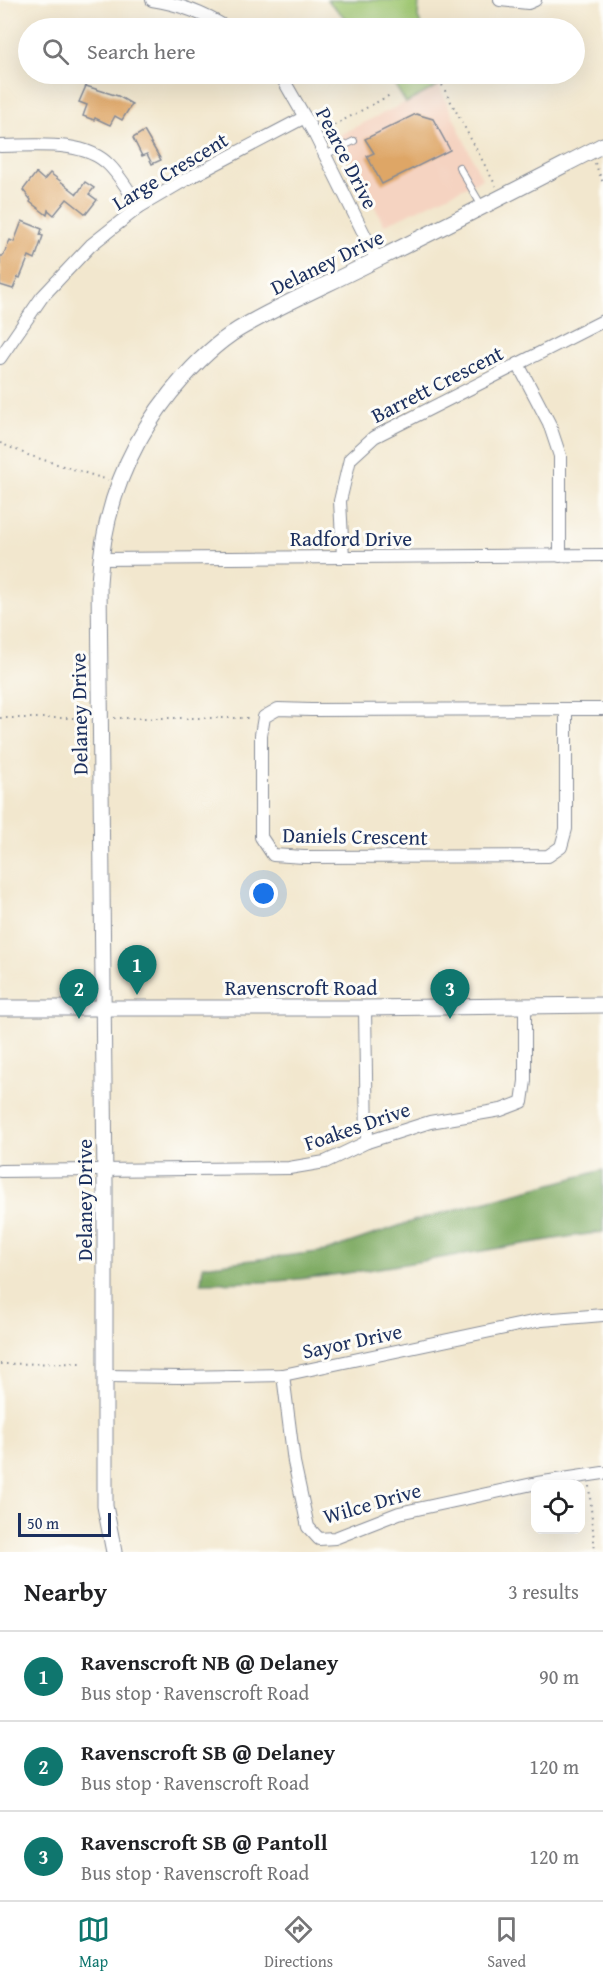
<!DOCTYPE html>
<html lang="en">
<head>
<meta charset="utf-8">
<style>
	:root { --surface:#fff; --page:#f6f6f6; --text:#202124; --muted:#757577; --line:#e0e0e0; --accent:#0f766e }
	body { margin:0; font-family:"Gentium Book Plus",serif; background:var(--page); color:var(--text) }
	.controls { position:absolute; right:18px; bottom:18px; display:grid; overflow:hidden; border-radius:12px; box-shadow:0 6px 24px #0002 }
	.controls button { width:54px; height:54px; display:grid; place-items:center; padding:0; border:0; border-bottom:2px solid var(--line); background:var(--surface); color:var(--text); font:30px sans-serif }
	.scale { position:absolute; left:18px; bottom:15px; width:93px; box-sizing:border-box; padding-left:6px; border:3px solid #1b2f5e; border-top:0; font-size:16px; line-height:21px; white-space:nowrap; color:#1b2f5e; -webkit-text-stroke:4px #fdfcf7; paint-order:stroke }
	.you { position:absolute; left:264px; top:894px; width:21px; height:21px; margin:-15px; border:4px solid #fff; border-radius:50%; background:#1a73e8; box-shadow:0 0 0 9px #1a73e833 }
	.badge { display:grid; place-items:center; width:39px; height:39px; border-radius:50%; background:var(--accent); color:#fff; font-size:20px; font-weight:700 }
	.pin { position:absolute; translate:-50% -50px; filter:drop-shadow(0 2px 3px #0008) }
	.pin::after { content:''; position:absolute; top:32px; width:21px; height:18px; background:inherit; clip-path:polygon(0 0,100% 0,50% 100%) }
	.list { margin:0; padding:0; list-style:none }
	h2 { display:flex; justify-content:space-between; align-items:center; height:78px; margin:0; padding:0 24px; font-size:26px }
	h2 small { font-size:20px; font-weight:400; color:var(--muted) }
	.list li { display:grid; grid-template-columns:39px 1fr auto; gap:18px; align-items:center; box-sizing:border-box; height:90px; padding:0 24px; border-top:2px solid var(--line) }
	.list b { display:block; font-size:22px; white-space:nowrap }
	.list p { margin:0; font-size:20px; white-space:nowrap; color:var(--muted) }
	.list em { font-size:20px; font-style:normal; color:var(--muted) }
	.icon { flex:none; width:33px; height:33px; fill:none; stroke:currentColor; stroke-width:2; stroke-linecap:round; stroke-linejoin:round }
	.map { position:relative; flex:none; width:603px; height:1552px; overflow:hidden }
	.search { position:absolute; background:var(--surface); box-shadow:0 6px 24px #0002; left:18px; right:18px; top:18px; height:66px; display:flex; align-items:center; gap:15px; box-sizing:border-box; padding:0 21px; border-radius:33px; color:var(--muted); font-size:22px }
	.sheet { height:348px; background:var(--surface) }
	nav { display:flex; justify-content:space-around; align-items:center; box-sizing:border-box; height:84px; border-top:2px solid var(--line); background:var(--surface); font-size:16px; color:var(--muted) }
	nav a { display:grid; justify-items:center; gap:3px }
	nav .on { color:var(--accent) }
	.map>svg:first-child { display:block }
	.built { fill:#f5d3c1 }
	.green { fill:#a0c873; stroke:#5e7c68; stroke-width:1.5 }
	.forest { fill:#80ac65; stroke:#4e6e62; stroke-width:1.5 }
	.building { fill:#dea666 }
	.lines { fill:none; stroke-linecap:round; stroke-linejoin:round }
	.service-casing { stroke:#868b96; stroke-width:8 }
	.minor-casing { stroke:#868b96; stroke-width:14 }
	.tertiary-casing { stroke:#868b96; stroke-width:17 }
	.path { stroke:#868b96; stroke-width:2; stroke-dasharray:1.5 4.5; stroke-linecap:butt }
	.service { stroke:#fff; stroke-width:6 }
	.minor { stroke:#fff; stroke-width:12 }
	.tertiary { stroke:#fff; stroke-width:15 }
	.labels { text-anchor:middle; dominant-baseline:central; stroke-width:6; stroke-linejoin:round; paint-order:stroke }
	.street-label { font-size:21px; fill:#1b2f5e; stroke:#fdfcf7 }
</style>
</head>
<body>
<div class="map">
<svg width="603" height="1552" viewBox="0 0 603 1552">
	<rect width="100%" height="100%" fill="#fdfcf7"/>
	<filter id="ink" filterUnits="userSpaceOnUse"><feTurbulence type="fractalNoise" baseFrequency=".0167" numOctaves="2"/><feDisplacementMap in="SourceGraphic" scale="12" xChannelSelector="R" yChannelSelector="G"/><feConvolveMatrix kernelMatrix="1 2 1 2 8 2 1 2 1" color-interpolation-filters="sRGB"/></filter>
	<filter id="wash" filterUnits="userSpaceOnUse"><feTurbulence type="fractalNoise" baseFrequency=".008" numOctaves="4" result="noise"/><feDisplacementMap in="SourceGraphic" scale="24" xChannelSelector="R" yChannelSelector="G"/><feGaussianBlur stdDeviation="1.35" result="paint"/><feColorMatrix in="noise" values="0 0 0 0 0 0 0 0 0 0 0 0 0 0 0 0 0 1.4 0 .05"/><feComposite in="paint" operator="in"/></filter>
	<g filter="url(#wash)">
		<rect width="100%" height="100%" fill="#f2e7ce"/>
		<polygon class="built" points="439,86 482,179 384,225 339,135"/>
		<g class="green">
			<polygon points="327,0 419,0 418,18 423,28 356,28"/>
			<polygon points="388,74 446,74 449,80 406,103"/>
		</g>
		<path class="forest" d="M 603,1170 L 603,1232 C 495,1246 387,1271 278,1281 C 253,1283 226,1282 201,1283 L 203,1266 L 326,1251 L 413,1221 Z"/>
		<g id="blocks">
			<g class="building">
				<polygon points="86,86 118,96 132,104 122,120 115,116 110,125 95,118 94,120 83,116 87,105 79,102"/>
				<polygon points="416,114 433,119 450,150 382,184 367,156 374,153 365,139"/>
				<polygon points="144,131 161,160 152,164 147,154 142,156 133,138"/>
				<polygon points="36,173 44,180 50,173 77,194 85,182 94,188 89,194 97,200 86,214 67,199 54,215 48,210 47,215 30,202 31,200 23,190"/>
				<polygon points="22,221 42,229 40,235 43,236 35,259 29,256 20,278 18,277 13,289 0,285 0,256 3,256 10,240 14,242"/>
			</g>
		</g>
	</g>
	<g filter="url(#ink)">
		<use href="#blocks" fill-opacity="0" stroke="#868b96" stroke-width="1.5"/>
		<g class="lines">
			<defs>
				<g id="service">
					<polyline points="325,155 354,141"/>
					<polyline points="459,167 483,208"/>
				</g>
				<g id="minor">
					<path d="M 152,0 C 178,4 205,14 227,28"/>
					<polyline points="500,0 528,3 535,0"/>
					<polyline points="280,74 315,135 377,260"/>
					<path d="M 0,146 C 32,146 84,139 109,165 C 121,177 130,193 139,207"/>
					<polyline points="0,358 42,297 91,245 139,207 185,180 305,117"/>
					<polyline points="518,364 549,423 560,456 560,556"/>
					<polyline points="343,557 340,501 350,459 374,437 603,321"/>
					<polyline points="100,559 603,555"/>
					<polyline points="566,709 566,829 561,847 548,856 304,857 273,855 261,837 261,735 264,717 278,709 311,710 566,709 603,709"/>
					<polyline points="365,1008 367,1142"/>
					<polyline points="0,1171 289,1168 325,1162 367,1142 430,1122 501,1110 522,1102 525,1081 525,1005"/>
					<polyline points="283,1375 294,1462 308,1527 319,1539 335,1538 399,1513 537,1483 603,1473"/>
					<polyline points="106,1376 179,1377 283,1375 542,1320 603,1315"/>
				</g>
				<g id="tertiary">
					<polyline points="0,1008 365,1008 603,1005"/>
					<path d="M 114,1552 L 105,1506 L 105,1184 L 99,583 C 103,505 132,435 184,377 C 202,357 222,338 246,325 C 288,301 333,282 376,260 C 452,223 527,184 603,145"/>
				</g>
			</defs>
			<use href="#service" class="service-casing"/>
			<use href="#minor" class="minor-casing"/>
			<use href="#tertiary" class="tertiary-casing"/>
			<g class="path">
				<polyline points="442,85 496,186"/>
				<polyline points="329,128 390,95"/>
				<polyline points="595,163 603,183"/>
				<polyline points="0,443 28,455 108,480"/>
				<polyline points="0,718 87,718"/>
				<polyline points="114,718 252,718"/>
				<polyline points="0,1364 83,1363"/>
				<polyline points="589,1486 595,1552"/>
			</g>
			<use href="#service" class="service"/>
			<use href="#minor" class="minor"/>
			<use href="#tertiary" class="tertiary"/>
		</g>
	</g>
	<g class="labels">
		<g class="street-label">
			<text transform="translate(347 158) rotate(63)">Pearce Drive</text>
			<text transform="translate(170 171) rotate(-31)">Large Crescent</text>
			<text transform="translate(327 262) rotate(-26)">Delaney Drive</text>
			<text transform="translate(437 384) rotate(-27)">Barrett Crescent</text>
			<text x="351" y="538">Radford Drive</text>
			<text transform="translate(79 714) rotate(-91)">Delaney Drive</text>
			<text transform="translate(355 836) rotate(1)">Daniels Crescent</text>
			<text x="301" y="987">Ravenscroft Road</text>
			<text transform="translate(357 1126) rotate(-19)">Foakes Drive</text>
			<text transform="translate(84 1200) rotate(-90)">Delaney Drive</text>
			<text transform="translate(352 1341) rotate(-12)">Sayor Drive</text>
			<text transform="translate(372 1503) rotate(-16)">Wilce Drive</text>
		</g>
	</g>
</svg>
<div class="controls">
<button><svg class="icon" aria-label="locate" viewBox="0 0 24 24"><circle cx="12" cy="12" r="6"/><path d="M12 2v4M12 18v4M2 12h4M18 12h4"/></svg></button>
</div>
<div class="scale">50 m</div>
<div class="you"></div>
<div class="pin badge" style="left:137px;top:995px">1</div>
<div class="pin badge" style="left:79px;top:1019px">2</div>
<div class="pin badge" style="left:450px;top:1019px">3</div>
<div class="search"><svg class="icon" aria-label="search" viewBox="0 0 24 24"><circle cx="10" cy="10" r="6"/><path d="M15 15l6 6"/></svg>Search here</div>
</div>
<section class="sheet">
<h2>Nearby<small>3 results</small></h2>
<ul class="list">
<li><span class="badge">1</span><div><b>Ravenscroft NB @ Delaney</b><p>Bus stop · Ravenscroft Road</p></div><em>90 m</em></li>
<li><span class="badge">2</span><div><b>Ravenscroft SB @ Delaney</b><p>Bus stop · Ravenscroft Road</p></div><em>120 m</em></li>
<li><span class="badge">3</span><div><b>Ravenscroft SB @ Pantoll</b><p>Bus stop · Ravenscroft Road</p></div><em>120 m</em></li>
</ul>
</section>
<nav>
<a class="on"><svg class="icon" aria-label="map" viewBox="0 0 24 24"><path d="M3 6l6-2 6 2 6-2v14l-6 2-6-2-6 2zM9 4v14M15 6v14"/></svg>Map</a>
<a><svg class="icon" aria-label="directions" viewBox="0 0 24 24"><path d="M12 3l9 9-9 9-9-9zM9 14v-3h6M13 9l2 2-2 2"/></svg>Directions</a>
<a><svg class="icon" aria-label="saved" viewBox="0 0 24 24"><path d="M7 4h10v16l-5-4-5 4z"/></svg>Saved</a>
</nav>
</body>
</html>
